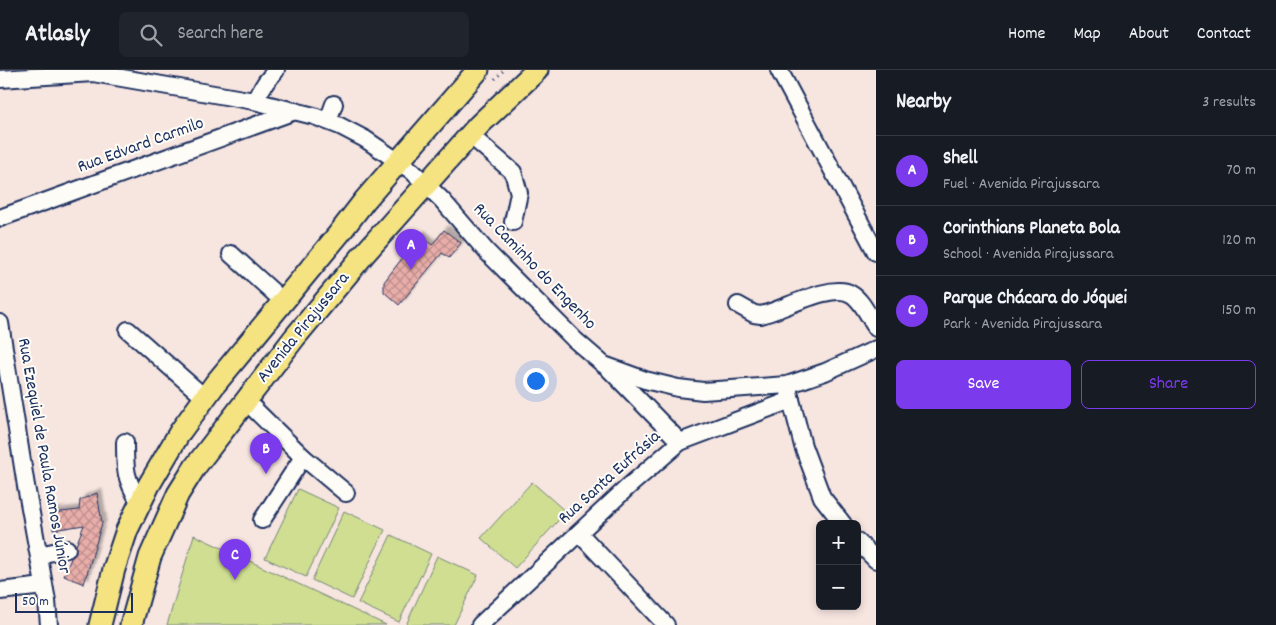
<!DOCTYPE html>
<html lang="en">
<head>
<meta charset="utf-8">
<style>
	:root { --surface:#171b24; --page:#20242c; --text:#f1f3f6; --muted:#9ea1a6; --line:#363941; --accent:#7c3aed }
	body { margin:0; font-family:Dekko,sans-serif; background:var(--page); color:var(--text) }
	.controls { position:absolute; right:15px; bottom:15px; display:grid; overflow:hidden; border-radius:8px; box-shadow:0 2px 8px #0003 }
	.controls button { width:45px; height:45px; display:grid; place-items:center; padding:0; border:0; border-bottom:1px solid var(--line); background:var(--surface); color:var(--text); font:25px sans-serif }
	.scale { position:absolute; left:15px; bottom:12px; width:118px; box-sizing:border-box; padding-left:5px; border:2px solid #1b2f5e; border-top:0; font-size:14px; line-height:18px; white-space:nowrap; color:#1b2f5e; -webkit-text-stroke:4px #fdfcf7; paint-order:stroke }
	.you { position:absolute; left:535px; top:310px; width:18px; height:18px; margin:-12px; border:4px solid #fff; border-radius:50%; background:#1a73e8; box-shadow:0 0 0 8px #1a73e833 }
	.badge { display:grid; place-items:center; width:32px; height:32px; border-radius:50%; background:var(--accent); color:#fff; font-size:16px; font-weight:700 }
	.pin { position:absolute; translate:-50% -41px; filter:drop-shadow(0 1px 2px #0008) }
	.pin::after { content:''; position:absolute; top:26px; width:18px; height:15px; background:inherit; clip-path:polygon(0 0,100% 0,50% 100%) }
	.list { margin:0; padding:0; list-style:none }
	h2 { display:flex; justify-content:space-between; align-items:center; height:65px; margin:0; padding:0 20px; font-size:21px }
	h2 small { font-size:16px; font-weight:400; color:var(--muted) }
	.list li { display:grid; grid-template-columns:32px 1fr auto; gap:15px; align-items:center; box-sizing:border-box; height:70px; padding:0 20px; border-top:1px solid var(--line) }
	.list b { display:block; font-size:19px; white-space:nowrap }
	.list p { margin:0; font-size:16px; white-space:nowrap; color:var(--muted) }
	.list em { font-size:16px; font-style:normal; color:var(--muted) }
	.actions { display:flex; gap:10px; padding:15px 20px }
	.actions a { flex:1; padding:11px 0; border:1px solid var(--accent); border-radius:8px; text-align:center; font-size:18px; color:var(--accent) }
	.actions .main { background:var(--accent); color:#fff }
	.icon { flex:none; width:28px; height:28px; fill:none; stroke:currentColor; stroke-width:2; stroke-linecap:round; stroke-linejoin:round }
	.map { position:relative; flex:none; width:876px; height:555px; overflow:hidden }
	header { display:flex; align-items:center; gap:30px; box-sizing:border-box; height:70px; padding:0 25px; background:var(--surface); border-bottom:1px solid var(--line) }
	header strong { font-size:24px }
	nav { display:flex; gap:28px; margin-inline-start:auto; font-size:18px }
	.search { width:350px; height:45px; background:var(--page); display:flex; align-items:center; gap:12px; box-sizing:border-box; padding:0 18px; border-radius:8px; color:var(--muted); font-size:19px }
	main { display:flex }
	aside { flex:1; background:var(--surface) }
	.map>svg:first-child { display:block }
	.park { fill:#cfde91; stroke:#758678 }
	.building { fill:url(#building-cross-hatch); stroke:#1b2f5e; filter:url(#shadow) }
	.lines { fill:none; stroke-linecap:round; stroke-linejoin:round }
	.minor-casing { stroke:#1b2f5e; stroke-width:20 }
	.major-casing { stroke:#1b2f5e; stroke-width:25 }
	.path { stroke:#1b2f5e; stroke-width:3; stroke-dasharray:1 4; stroke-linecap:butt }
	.minor { stroke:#fdfcf7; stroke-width:16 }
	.major { stroke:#f5e382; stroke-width:21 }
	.labels { text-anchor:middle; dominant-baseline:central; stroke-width:4; stroke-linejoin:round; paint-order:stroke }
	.street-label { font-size:18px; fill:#1b2f5e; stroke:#fdfcf7 }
</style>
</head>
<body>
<header>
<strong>Atlasly</strong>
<div class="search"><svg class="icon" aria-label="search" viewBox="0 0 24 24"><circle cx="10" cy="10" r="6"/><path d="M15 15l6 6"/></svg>Search here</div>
<nav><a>Home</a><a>Map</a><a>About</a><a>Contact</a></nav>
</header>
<main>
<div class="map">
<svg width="876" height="555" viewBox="0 0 876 555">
	<defs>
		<pattern id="building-cross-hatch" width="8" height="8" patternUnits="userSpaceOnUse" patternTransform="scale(1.25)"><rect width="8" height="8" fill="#e9aea9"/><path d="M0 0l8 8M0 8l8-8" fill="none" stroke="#bc8e8d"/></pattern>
		<filter id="shadow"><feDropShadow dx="4.5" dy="-4.5" stdDeviation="1" flood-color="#0004"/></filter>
	</defs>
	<rect width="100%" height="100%" fill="#f7e5e0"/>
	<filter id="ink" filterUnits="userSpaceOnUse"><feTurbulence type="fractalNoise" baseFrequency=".02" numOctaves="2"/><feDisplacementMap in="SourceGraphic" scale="10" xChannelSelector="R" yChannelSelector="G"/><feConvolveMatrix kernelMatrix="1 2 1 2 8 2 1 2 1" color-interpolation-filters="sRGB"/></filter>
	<g filter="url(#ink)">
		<g class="park">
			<polygon points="532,412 566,442 515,498 481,468"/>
			<polygon points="298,419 339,438 306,507 265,488"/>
			<polygon points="344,441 385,460 352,529 312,510"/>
			<polygon points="194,465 386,555 167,555"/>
			<polygon points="391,465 431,484 399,552 358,533"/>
			<polygon points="437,486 478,505 454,555 406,555"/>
		</g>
		<g class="building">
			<polygon points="444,160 461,173 449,188 442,183 399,235 384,222 384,212 420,165 432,175"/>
			<polygon points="97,423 102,453 84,514 64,506 84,455 53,460 52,443 79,440 80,430"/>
		</g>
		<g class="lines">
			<defs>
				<g id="minor">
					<polyline points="779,0 876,182"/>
					<polyline points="0,9 93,3 254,31 314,46 340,56 365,69 412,101 442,130 487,182 575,270 604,295 645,310 678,318 703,321 787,315 825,302 876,279"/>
					<polyline points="254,31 266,12 276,0"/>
					<polyline points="328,51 334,34"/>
					<polyline points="470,65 513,102 519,123 513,152"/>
					<polyline points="0,148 295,41"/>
					<polyline points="231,184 283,231"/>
					<path d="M 738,235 L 754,244 L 761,245 C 783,240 832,212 851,224 C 862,230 869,247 876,258"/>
					<polyline points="0,253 26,416 47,531 49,555"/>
					<polyline points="128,260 204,327"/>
					<polyline points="608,298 680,372"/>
					<polyline points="789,322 803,376 822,427 843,454"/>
					<polyline points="246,331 303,387 346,423"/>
					<path d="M 125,372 C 125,401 125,408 140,433"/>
					<polyline points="262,450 303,387"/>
					<polyline points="579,463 666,555"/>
					<polyline points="857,471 876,490"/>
					<polyline points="39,485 67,479"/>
					<polyline points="0,521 44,516"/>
					<polyline points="480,555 629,416 680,372 791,330"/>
				</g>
				<g id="major">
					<polyline points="100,555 114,499 127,460 149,415 180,362 215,314 338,165 365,130 478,0"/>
					<polyline points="131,555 150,487 178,424 195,397 295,267 365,183 479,55 537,0"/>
				</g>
			</defs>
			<use href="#minor" class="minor-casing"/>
			<use href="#major" class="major-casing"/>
			<polyline class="path" points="495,9 504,0"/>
			<use href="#minor" class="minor"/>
			<use href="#major" class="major"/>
		</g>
	</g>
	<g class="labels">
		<g class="street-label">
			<text transform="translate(141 76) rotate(-20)">Rua Edvard Carmilo</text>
			<text transform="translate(534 197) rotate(46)">Rua Caminho do Engenho</text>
			<text transform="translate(304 258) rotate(-51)">Avenida Pirajussara</text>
			<text transform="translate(43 386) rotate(80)">Rua Ezequiel de Paula Ramos Júnior</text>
			<text transform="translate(610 408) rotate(-42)">Rua Santa Eufrásia</text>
		</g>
	</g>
</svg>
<div class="controls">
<button>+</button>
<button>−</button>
</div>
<div class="scale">50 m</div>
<div class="you"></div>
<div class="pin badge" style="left:411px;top:200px">A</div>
<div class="pin badge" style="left:266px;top:404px">B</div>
<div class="pin badge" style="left:235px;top:510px">C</div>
</div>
<aside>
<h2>Nearby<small>3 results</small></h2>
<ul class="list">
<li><span class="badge">A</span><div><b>Shell</b><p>Fuel · Avenida Pirajussara</p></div><em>70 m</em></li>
<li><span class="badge">B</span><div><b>Corinthians Planeta Bola</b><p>School · Avenida Pirajussara</p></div><em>120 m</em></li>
<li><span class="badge">C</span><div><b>Parque Chácara do Jóquei</b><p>Park · Avenida Pirajussara</p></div><em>150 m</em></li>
</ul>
<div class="actions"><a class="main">Save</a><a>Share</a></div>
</aside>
</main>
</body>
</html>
